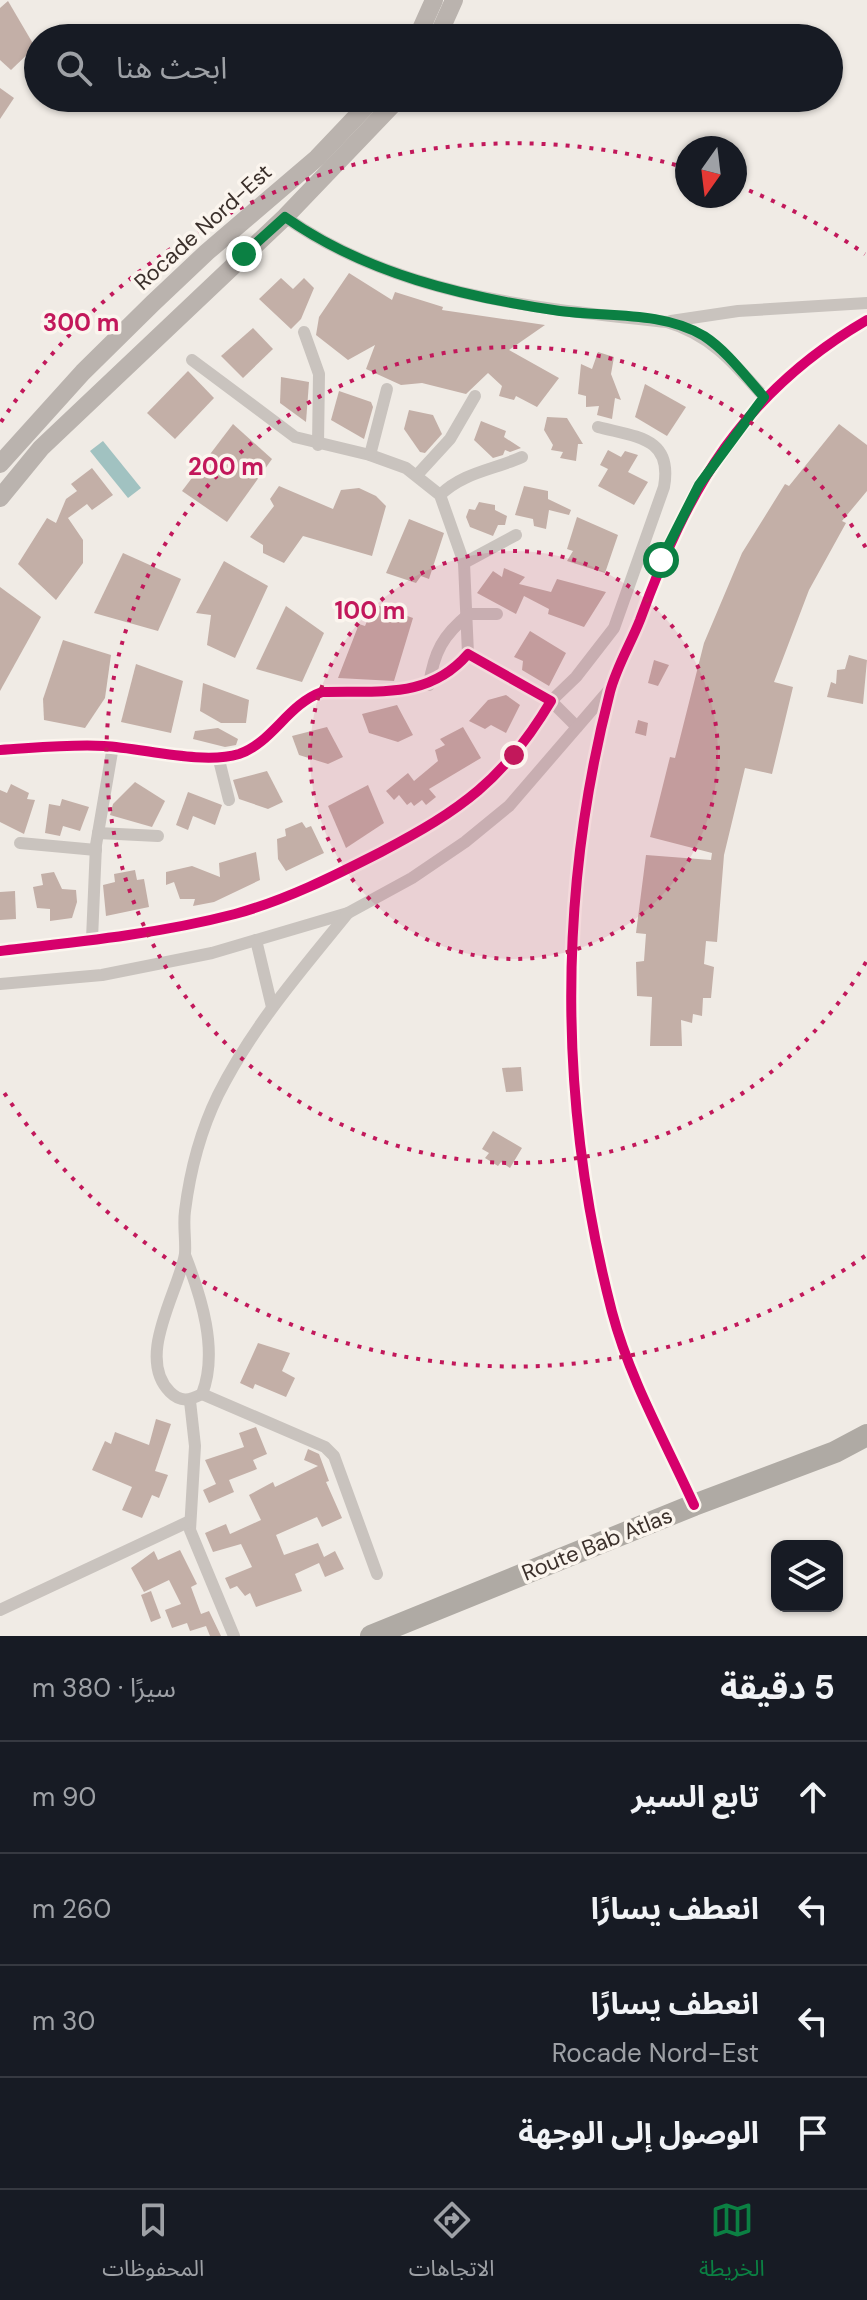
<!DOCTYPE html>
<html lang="ar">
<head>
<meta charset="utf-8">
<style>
	:root { --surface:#171b24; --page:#20242c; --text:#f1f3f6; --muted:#9ea1a6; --line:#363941; --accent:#0b8043 }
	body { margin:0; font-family:"DM Sans","Noto Sans Arabic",sans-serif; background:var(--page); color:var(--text); direction:rtl }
	.controls { position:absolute; right:24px; bottom:24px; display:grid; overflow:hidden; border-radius:16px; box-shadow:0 2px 6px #0004 }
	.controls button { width:72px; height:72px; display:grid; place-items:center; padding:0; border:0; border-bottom:2px solid var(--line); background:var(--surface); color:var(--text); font:40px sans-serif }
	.compass { position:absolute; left:675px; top:136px; width:72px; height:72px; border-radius:50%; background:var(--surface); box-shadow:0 2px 6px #0004; rotate:194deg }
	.stop { position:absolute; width:24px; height:24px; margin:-18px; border:6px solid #0b8043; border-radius:50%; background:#fff }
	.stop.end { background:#0b8043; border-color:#fff; box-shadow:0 2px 8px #0008 }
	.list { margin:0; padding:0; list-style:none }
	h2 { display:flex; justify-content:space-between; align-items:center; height:104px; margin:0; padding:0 32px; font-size:34px }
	h2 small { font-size:26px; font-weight:400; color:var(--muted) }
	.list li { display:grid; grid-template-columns:52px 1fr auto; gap:24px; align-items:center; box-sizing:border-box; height:112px; padding:0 32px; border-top:2px solid var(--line) }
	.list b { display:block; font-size:30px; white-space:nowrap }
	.list p { margin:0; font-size:26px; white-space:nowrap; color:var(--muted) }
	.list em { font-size:26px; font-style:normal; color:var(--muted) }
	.icon { flex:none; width:44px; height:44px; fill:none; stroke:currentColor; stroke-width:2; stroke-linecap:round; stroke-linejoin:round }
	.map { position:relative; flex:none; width:867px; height:1636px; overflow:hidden; direction:ltr }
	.search { position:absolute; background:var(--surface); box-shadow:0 2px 6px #0004; left:24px; right:24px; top:24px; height:88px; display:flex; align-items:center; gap:20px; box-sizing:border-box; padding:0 28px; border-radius:44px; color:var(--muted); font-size:30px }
	.sheet { height:552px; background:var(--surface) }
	nav { display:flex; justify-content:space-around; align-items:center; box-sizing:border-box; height:112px; border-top:2px solid var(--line); background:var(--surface); font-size:22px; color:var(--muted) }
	nav a { display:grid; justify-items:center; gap:4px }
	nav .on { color:var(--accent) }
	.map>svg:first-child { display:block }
	.water { fill:#a1c2c1 }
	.building { fill:#c3afa7 }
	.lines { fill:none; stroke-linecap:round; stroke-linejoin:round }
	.street { stroke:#c9c3be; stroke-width:12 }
	.secondary { stroke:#bab3ae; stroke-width:18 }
	.highway { stroke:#afaaa4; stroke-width:22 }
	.cycleway-casing { stroke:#fbf5ee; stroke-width:15 }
	.cycleway { stroke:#d6006c; stroke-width:10 }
	.route { stroke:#0b8043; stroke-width:10 }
	.ring { fill:none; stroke:#c2185b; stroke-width:4; stroke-dasharray:4 8 }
	.labels { text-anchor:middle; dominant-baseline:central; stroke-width:7; stroke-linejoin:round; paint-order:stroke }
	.street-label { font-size:22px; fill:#3b302b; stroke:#fbf5ee }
	.centre { fill:#c2185b; stroke:#fbf5ee; stroke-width:4 }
	.ring-label { font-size:24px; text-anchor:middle; font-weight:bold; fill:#c2185b; stroke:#fbf5ee; stroke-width:7; stroke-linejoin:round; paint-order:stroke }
</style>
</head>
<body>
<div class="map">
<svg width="867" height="1636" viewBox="0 0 867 1636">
	<rect width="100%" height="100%" fill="#f0ebe5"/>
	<polygon class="water" points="103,441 141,488 128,498 90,451"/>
	<g class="building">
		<polygon points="8,1 35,47 11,70 0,60 0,8"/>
		<polygon points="0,88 14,98 0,119"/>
		<polygon points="349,273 392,300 395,292 443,307 442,310 545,325 509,350 559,378 537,407 516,396 514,400 499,396 502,386 488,373 466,394 422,383 401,385 366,369 375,345 348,360 316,335 319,317"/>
		<polygon points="281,278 293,289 304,278 314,288 301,319 291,329 259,299"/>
		<polygon points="253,328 273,349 243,378 221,356"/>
		<polygon points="598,352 614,357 611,374 621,400 615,398 612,419 597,415 599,406 586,407 586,396 578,394 581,364 592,369"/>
		<polygon points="188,371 214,398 175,439 147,413"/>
		<polygon points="281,377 309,382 306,422 280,403"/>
		<polygon points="645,384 686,407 667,436 635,417"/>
		<polygon points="339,391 371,402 373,407 364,439 331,420"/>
		<polygon points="409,410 433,415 442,434 425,453 420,452 404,429"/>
		<polygon points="547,417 567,418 583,444 578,444 576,461 560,458 563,452 551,450 553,445 544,430"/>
		<polygon points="481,421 506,431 504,437 521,448 510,452 505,450 503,455 493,458 474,440"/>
		<polygon points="233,424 272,459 227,522 182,491"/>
		<polygon points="839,424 867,445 867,491 842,521 846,523 809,590 774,682 793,687 772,774 745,768 724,855 717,942 706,941 704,964 714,967 711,998 703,998 702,1016 693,1014 692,1023 681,1020 682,1046 650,1046 652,997 637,996 636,962 644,961 646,934 636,933 646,855 711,860 712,853 650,837 670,757 675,758 704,643 742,553 785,484 789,486"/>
		<polygon points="608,450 621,457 625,451 638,455 628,472 648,482 634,505 598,486 608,469 600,465"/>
		<polygon points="92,468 113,495 92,510 87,504 68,518 83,540 83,563 56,600 18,564 47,518 56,523 66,499 77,491 71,484"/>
		<polygon points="279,486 333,509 341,490 359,488 376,496 386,506 372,556 303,536 284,563 263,553 263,545 250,537 274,506 270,499"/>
		<polygon points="524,486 548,491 548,499 571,510 569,515 549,510 546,529 534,526 533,519 515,515"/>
		<polygon points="479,502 495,505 495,510 507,516 505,525 498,525 493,536 470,527 466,517 469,509 475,510"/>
		<polygon points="577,517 618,535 605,573 567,561 573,551 567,549"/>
		<polygon points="409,519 444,533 429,579 421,576 416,583 386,573"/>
		<polygon points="123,553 181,579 158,631 94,613"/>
		<polygon points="224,561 268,586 235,658 207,645 211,615 196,613"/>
		<polygon points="504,568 525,577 519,584 551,592 557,579 606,592 584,627 548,614 549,609 524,596 516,614 477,593 493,571 502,577"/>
		<polygon points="0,587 41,617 0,691"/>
		<polygon points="374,604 413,618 394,681 338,678 359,624 365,626"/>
		<polygon points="286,606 324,633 302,682 256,669"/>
		<polygon points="530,631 566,653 549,686 522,670 523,661 514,657"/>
		<polygon points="63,640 111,655 105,698 85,728 44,720 43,699"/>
		<polygon points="849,655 867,660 863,704 827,697 831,682 836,684 837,670 845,669"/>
		<polygon points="654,660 669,665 658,686 648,683"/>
		<polygon points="136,664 183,681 171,733 121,722"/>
		<polygon points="203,683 249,700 246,723 221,723 200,711"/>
		<polygon points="506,695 520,705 506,733 491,725 485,729 469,721 488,700"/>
		<polygon points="397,705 413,735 398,742 369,733 362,714"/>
		<polygon points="638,720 648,723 646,736 635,733"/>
		<polygon points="327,727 343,757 328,764 299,755 292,736"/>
		<polygon points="463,727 481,758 429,789 436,797 426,805 422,800 414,806 411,802 407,805 399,795 394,800 386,791 408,773 414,781 438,761 435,750 445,745 440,739"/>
		<polygon points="218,728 238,739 236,745 225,747 193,739 195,731"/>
		<polygon points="267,771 283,802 268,809 239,799 233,780"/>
		<polygon points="135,782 165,801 152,827 110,815 113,804"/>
		<polygon points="11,784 29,793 27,799 35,800 24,834 0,822 0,790 7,793"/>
		<polygon points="368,785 384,823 346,848 328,806"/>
		<polygon points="188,792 222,805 215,825 193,816 188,830 176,825"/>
		<polygon points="62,799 89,807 80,831 63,826 60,836 45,833 49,804 60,806"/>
		<polygon points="302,822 306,828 311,826 324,853 286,871 278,859 277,839 286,836 285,829"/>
		<polygon points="256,852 260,880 214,902 193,906 195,899 180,899 174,882 166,885 166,872 192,866 220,877 219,863"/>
		<polygon points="135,870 137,880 144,879 149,907 106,916 103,885 115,882 114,874"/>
		<polygon points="54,872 62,889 76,890 77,902 72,918 50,921 50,909 37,908 33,887 43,885 41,874"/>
		<polygon points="15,891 16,919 0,920 0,892"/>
		<polygon points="521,1067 523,1091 506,1092 502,1068"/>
		<polygon points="493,1131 522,1148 510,1168 501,1162 498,1166 485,1158 489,1153 482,1149"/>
		<polygon points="258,1343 290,1353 282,1371 295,1378 286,1397 255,1384 253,1389 240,1383"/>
		<polygon points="156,1419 171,1424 155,1471 168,1475 159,1498 152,1495 142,1518 122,1510 132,1487 92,1470 105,1441 111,1444 115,1432 149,1445"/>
		<polygon points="256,1427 267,1454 253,1460 257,1469 229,1480 234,1492 209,1503 203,1490 216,1484 205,1460 244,1447 239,1433"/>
		<polygon points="308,1449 319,1454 329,1481 326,1482 342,1518 322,1527 317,1517 276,1535 284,1555 318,1543 324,1557 335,1551 344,1569 325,1577 319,1563 295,1574 302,1591 256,1607 250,1593 245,1596 237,1586 230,1589 225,1578 252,1567 241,1544 213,1552 205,1533 226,1524 230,1534 261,1520 249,1495 273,1482 275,1487 318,1466 304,1460"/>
		<polygon points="180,1550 197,1584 191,1587 201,1614 209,1611 221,1636 210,1636 206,1626 190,1631 187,1623 172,1628 165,1610 181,1604 169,1580 144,1592 131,1568 154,1551 158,1560"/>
		<polygon points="151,1591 161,1618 151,1622 141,1595"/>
	</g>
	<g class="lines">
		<g class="street">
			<path d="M 285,217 C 397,296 535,308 667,322 C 711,335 734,363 764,397"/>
			<polyline points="671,321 738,311 867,303"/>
			<polyline points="304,332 319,374 318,445"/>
			<polyline points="192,360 295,437 370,455 406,468 440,495 464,563 468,654"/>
			<polyline points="370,455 387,389"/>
			<polyline points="417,475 450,439 475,396"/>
			<path d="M 440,495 C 464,472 493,470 522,457"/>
			<polyline points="464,563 516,535"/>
			<path d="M 429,685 C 434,652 443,635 469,614 L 497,614"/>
			<path d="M 577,727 L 551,701 L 576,677 L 614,628 L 664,487 C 673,437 636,437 598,427"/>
			<path d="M 0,750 C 34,748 70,744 104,746 C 143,748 202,765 239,754 C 272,743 288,704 322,692 C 378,690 428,700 468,654 L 551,701 C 504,780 461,810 381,852 C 334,876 286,900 235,914 C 158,934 78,942 0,951"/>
			<polyline points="218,756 229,800"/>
			<polyline points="98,833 158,836"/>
			<polyline points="20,843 96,850"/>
			<polyline points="92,939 96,845 113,746"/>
			<polyline points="256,940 272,1007"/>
			<polyline points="0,984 102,975 212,953 348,913 412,878 465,842 509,806 610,689"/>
			<path d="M 185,1255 C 201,1296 219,1351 202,1394 C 190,1400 181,1403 170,1392 C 135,1357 179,1291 185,1254 C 186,1240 183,1225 185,1211 C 190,1171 200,1132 218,1095 C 252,1027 300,972 348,913"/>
			<polyline points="202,1394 325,1447 334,1456 377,1574"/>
			<polyline points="190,1401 195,1446 190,1530 234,1636"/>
			<path d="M 694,1505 C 665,1441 630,1380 612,1312 C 559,1108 557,897 610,692 C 616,668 631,643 640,620 C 688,488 743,392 867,320"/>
			<polyline points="0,1610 190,1521"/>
		</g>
		<g class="secondary">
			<polyline points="417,38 434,0"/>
			<polyline points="437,38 454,0"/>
			<polyline points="0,464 83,372 153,303 207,252 317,158 374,98"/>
			<polyline points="0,498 41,448 285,217 399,98"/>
		</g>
		<polyline class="highway" points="371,1636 694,1505 835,1452 867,1435"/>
		<defs>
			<g id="cycleway">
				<path d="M 0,750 C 34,748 70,744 104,746 C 143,748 202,765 239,754 C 272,743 288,704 322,692 C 378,690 428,700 468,654 L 551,701 C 504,780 461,810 381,852 C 334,876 286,900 235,914 C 158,934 78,942 0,951"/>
				<path d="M 694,1505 C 665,1441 630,1380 612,1312 C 559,1108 557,897 610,692 C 616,668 631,643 640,620 C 688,488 743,392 867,320"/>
			</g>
		</defs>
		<use href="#cycleway" class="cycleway-casing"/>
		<use href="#cycleway" class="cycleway"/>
	</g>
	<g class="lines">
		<path class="route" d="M 244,254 L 285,217 C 366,274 464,297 560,311 C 606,317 663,311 704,336 C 727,351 745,376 764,397 L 699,485 L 661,560"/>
	</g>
	<circle cx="514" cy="755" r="204" fill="#c2185b" fill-opacity=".12"/>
	<g class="ring">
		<circle cx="514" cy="755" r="204"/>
		<path d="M866 962A408 408 0 1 1 866 548"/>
		<path d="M865 1256A612 612 0 0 1 1 1088M1 422A612 612 0 0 1 683 167M738 186A612 612 0 0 1 865 254"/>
	</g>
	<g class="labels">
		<g class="street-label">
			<text transform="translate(203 227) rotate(-42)">Rocade Nord-Est</text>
			<text transform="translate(597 1544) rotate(-22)">Route Bab Atlas</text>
		</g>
	</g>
	<circle cx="514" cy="755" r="12" class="centre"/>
	<g class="ring-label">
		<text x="81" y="331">300 m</text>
		<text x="226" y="475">200 m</text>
		<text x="370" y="619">100 m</text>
	</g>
</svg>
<div class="controls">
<button><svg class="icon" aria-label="layers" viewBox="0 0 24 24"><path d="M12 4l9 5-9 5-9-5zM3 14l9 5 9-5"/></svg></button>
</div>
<svg class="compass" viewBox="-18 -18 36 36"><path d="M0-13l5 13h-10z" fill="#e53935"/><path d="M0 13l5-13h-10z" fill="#9ea1a6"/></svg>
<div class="stop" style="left:661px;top:560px"></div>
<div class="stop end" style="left:244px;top:254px"></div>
<div class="search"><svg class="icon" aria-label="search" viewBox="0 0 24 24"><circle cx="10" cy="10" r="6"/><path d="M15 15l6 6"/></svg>ابحث هنا</div>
</div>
<section class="sheet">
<h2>5 دقيقة<small>سيرًا · 380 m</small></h2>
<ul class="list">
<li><svg class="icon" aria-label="ahead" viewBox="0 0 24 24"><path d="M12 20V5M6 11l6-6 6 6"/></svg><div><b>تابع السير</b></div><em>90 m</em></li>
<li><svg class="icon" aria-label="left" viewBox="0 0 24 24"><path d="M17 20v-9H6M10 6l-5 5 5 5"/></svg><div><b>انعطف يسارًا</b></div><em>260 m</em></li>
<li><svg class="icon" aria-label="left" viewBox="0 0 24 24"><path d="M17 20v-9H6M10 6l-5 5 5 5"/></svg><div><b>انعطف يسارًا</b><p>Rocade Nord-Est</p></div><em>30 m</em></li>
<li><svg class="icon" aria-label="arrive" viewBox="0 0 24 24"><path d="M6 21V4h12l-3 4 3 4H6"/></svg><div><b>الوصول إلى الوجهة</b></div></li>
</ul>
</section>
<nav>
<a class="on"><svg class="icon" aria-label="map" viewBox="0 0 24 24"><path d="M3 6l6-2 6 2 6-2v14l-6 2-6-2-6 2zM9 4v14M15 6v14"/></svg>الخريطة</a>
<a><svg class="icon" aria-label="directions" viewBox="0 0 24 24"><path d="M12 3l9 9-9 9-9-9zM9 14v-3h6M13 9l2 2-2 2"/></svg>الاتجاهات</a>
<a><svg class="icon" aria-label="saved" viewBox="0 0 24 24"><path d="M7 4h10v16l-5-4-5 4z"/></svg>المحفوظات</a>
</nav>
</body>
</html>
